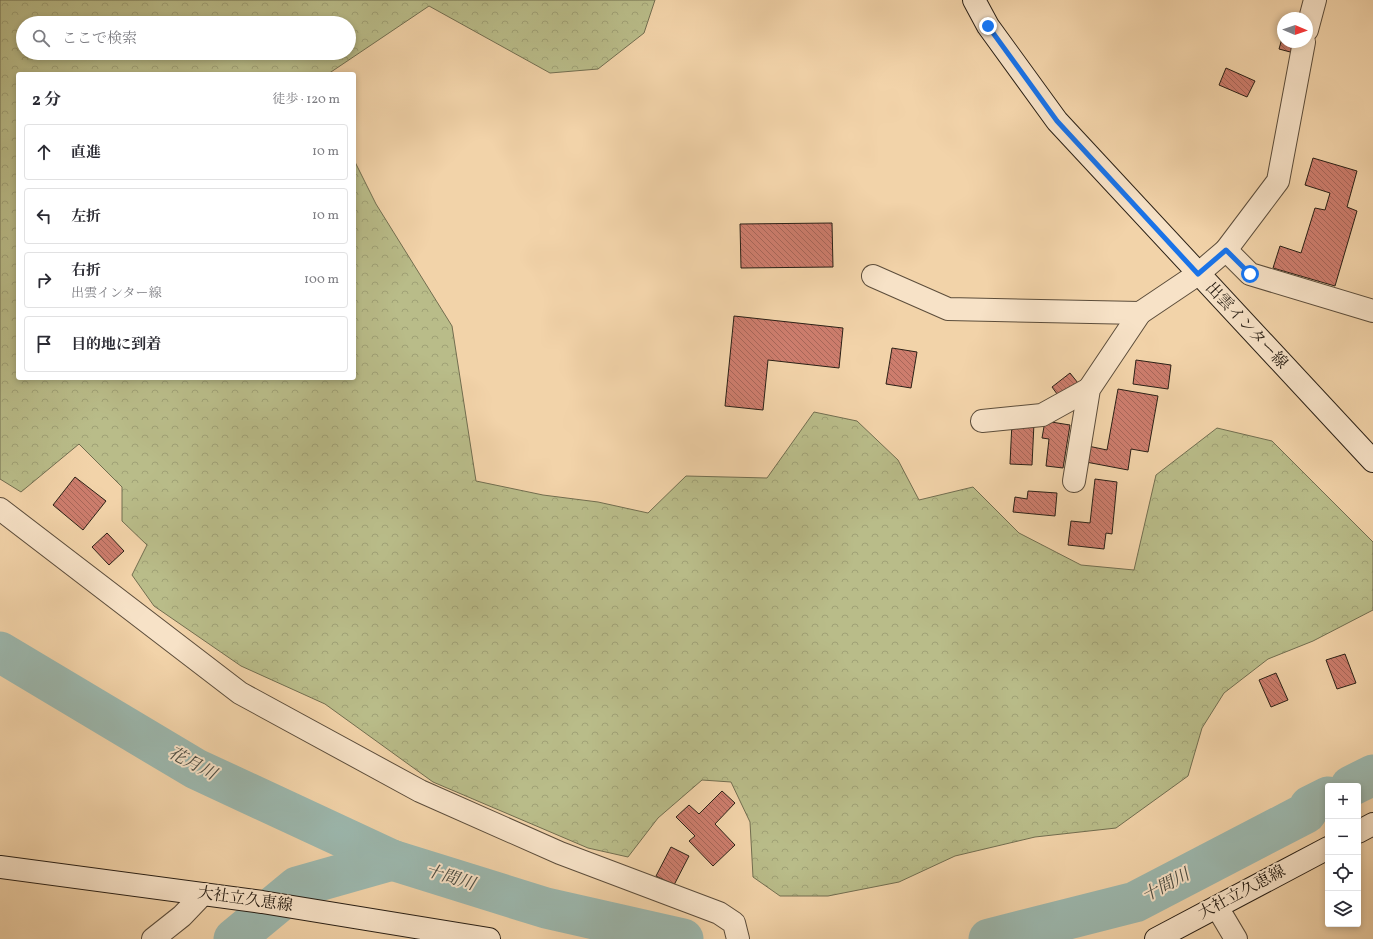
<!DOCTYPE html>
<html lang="ja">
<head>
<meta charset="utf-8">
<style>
	:root { --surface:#fff; --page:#f2f2f3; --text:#2b2b33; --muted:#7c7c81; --line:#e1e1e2 }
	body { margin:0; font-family:Vollkorn,"Noto Serif JP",serif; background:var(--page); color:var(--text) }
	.controls { position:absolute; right:12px; bottom:12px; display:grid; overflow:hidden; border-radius:4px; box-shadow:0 2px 6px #0003 }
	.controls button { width:36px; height:36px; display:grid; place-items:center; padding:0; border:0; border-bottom:1px solid var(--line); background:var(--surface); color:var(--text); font:20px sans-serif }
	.compass { position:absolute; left:1277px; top:12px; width:36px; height:36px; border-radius:50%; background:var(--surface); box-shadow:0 2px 6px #0003; rotate:92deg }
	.stop { position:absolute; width:12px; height:12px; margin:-9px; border:3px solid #1a73e8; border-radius:50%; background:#fff }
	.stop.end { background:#1a73e8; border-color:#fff; box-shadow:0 1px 4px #0008 }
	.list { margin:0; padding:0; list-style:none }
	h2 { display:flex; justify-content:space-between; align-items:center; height:52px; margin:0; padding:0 16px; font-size:17px }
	h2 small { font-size:13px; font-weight:400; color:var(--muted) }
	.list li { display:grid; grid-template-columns:26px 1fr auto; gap:12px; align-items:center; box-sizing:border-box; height:56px; margin:0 8px 8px; padding:0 8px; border:1px solid var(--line); border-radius:4px }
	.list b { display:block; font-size:15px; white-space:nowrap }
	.list p { margin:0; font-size:13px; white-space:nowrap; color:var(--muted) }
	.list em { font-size:13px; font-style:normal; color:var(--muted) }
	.icon { flex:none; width:22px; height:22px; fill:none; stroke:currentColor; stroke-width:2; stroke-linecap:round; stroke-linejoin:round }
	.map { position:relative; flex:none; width:1373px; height:939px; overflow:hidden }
	.search { position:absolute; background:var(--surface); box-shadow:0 2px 6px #0003; left:16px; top:16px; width:340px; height:44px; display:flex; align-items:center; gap:10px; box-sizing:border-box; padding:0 14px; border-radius:22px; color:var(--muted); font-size:15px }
	.panel { position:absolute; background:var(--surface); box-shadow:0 2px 6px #0003; left:16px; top:72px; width:340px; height:308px; border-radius:4px }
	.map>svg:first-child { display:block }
	.forest { fill:url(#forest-crowns); stroke:#726e50; fill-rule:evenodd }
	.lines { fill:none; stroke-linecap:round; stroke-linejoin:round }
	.river { stroke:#9cb7ad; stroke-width:41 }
	.building { fill:url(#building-back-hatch); stroke:#2a2016 }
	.minor-casing { stroke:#5c4d3b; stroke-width:24 }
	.secondary-casing { stroke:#2a2016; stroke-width:24 }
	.minor { stroke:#f7e2c7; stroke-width:22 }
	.secondary { stroke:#f7e2c7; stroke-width:22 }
	.route { stroke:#1a73e8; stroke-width:5 }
	.labels { text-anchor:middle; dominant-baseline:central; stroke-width:4; stroke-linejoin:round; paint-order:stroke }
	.street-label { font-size:16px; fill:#2a2016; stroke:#f7e2c7 }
	.water-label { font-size:17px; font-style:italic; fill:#4c4d43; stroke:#f7e2c7 }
</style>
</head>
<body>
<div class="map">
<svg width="1373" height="939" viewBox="0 0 1373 939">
	<defs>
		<pattern id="forest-crowns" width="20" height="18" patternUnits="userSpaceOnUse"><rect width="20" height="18" fill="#b9bc89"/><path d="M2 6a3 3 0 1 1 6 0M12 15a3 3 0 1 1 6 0" fill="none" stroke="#9fa176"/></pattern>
		<pattern id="building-back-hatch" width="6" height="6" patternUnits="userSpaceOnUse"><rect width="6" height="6" fill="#cd7d6d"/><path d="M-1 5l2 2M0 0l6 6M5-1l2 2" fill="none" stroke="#a76659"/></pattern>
	</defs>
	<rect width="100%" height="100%" fill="#f2d3a9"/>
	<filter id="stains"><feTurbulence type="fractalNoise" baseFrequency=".005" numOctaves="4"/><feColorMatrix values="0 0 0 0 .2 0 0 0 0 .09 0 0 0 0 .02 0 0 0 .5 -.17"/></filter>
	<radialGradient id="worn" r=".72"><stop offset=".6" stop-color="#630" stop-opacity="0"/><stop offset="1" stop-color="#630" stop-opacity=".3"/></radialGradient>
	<path class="forest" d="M 0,0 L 655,0 L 644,33 L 598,69 L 550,73 L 429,6 L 328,74 L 18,74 L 18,378 L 354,378 L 354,160 L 376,204 L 452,326 L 476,481 L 543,495 L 598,502 L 648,513 L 686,476 L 767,478 L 814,412 L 857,421 L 898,460 L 919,500 L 973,487 L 1019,533 L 1081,565 L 1134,570 L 1156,475 L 1217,428 L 1272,441 L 1373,542 L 1373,610 L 1313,641 L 1268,659 L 1224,693 L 1202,728 L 1188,776 L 1116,828 L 1035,837 L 955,856 L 899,882 L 828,896 L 780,896 L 753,877 L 750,822 L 731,782 L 702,780 L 658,818 L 628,857 L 588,848 L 433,782 L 325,704 L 241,666 L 154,606 L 132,575 L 147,545 L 122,521 L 122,487 L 79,444 L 21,492 L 0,479 ZM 23,23 L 349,23 L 349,53 L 23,53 Z"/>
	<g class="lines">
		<g class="river">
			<polyline points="0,652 196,769 392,860 546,908 683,939"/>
			<polyline points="1351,786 1373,775"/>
			<polyline points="234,939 297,887 392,860"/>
			<polyline points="989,939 1135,902 1306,813 1310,806 1328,797"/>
		</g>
	</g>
	<g class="building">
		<polygon points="1283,35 1283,42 1297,42 1294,53 1279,49"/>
		<polygon points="1226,68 1255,81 1247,97 1219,85"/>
		<polygon points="1313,158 1357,171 1347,207 1357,211 1335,286 1273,268 1280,246 1301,253 1315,208 1325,210 1330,193 1305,185"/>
		<polygon points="832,223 833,267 741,268 740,224"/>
		<polygon points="734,316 843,328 839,368 768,360 763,410 725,406"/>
		<polygon points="892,348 917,352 911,388 886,384"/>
		<polygon points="1136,360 1171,365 1168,389 1133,384"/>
		<polygon points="1070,373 1078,383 1060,398 1052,387"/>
		<polygon points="1118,389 1158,396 1148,452 1131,449 1128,470 1086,462 1088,446 1107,450"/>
		<polygon points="1045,421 1070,425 1063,468 1046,466 1049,439 1042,438"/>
		<polygon points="1012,422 1034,423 1032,465 1010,464"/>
		<polygon points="75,477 106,501 83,530 53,505"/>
		<polygon points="1095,479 1117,482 1112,534 1106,533 1104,549 1068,545 1071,521 1090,523"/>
		<polygon points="1028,491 1057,493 1055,516 1013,512 1015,497 1027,499"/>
		<polygon points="107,533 124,551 109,565 92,547"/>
		<polygon points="1345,654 1356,683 1337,689 1326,660"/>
		<polygon points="1276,673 1288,700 1271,707 1259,680"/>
		<polygon points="722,791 735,803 715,824 735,845 713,866 689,841 695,836 676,817 689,805 699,814"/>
		<polygon points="671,847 689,856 674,885 656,876"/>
	</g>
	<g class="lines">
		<defs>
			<g id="minor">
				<polyline points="1307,30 1315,0"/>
				<polyline points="1226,250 1250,274 1373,311"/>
				<polyline points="873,276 948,309 1140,313 1198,274 1226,250 1278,181 1304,42"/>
				<polyline points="982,421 1042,415 1089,389"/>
				<polyline points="1074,481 1089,389 1140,313"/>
				<polyline points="0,509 240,693 420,791 560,853 719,913 734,923 738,939"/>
				<polyline points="1217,907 1236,939"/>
				<polyline points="153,939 182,916 203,894"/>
			</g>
			<g id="secondary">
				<polyline points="974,0 988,26 1057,121 1373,461"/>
				<polyline points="1358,832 1373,824"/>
				<polyline points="0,867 262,902 489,939"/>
				<polyline points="1156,939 1328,848"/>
			</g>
		</defs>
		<use href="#minor" class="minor-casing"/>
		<use href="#secondary" class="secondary-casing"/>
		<use href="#minor" class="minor"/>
		<use href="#secondary" class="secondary"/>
	</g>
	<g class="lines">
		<polyline class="route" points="988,26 1057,121 1198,274 1226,250 1250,274"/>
	</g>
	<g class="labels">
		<g class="street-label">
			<text transform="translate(1246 326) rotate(47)">出雲インター線</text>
			<text transform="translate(1242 893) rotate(-28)">大社立久恵線</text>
			<text transform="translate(245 900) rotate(8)">大社立久恵線</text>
		</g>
		<g class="water-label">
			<text transform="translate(192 764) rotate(28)">花月川</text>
			<text transform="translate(450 878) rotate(17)">十間川</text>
			<text transform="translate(1166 886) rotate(-28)">十間川</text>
		</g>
	</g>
	<rect width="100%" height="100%" filter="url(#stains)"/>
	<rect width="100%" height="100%" fill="url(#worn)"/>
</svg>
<div class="controls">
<button>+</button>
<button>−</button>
<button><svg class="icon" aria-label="locate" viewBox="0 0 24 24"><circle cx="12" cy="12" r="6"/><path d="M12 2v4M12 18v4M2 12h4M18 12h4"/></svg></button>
<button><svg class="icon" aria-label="layers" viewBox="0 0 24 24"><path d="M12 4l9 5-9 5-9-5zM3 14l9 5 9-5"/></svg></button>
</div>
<svg class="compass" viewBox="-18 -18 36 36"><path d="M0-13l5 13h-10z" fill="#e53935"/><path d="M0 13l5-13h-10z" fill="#7c7c81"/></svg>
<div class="stop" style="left:1250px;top:274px"></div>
<div class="stop end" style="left:988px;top:26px"></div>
<div class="search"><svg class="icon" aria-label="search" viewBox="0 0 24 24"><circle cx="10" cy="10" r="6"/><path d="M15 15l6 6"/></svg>ここで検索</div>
<section class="panel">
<h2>2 分<small>徒歩 · 120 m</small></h2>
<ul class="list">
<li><svg class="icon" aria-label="ahead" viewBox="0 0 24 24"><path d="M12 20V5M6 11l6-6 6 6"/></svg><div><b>直進</b></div><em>10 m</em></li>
<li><svg class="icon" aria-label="left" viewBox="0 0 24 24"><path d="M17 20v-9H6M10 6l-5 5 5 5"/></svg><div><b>左折</b></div><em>10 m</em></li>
<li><svg class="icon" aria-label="right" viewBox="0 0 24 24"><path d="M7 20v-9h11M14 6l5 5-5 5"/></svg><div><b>右折</b><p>出雲インター線</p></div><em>100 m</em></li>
<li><svg class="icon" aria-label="arrive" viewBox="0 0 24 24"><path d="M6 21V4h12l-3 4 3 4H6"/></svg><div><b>目的地に到着</b></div></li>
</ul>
</section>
</div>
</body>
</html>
